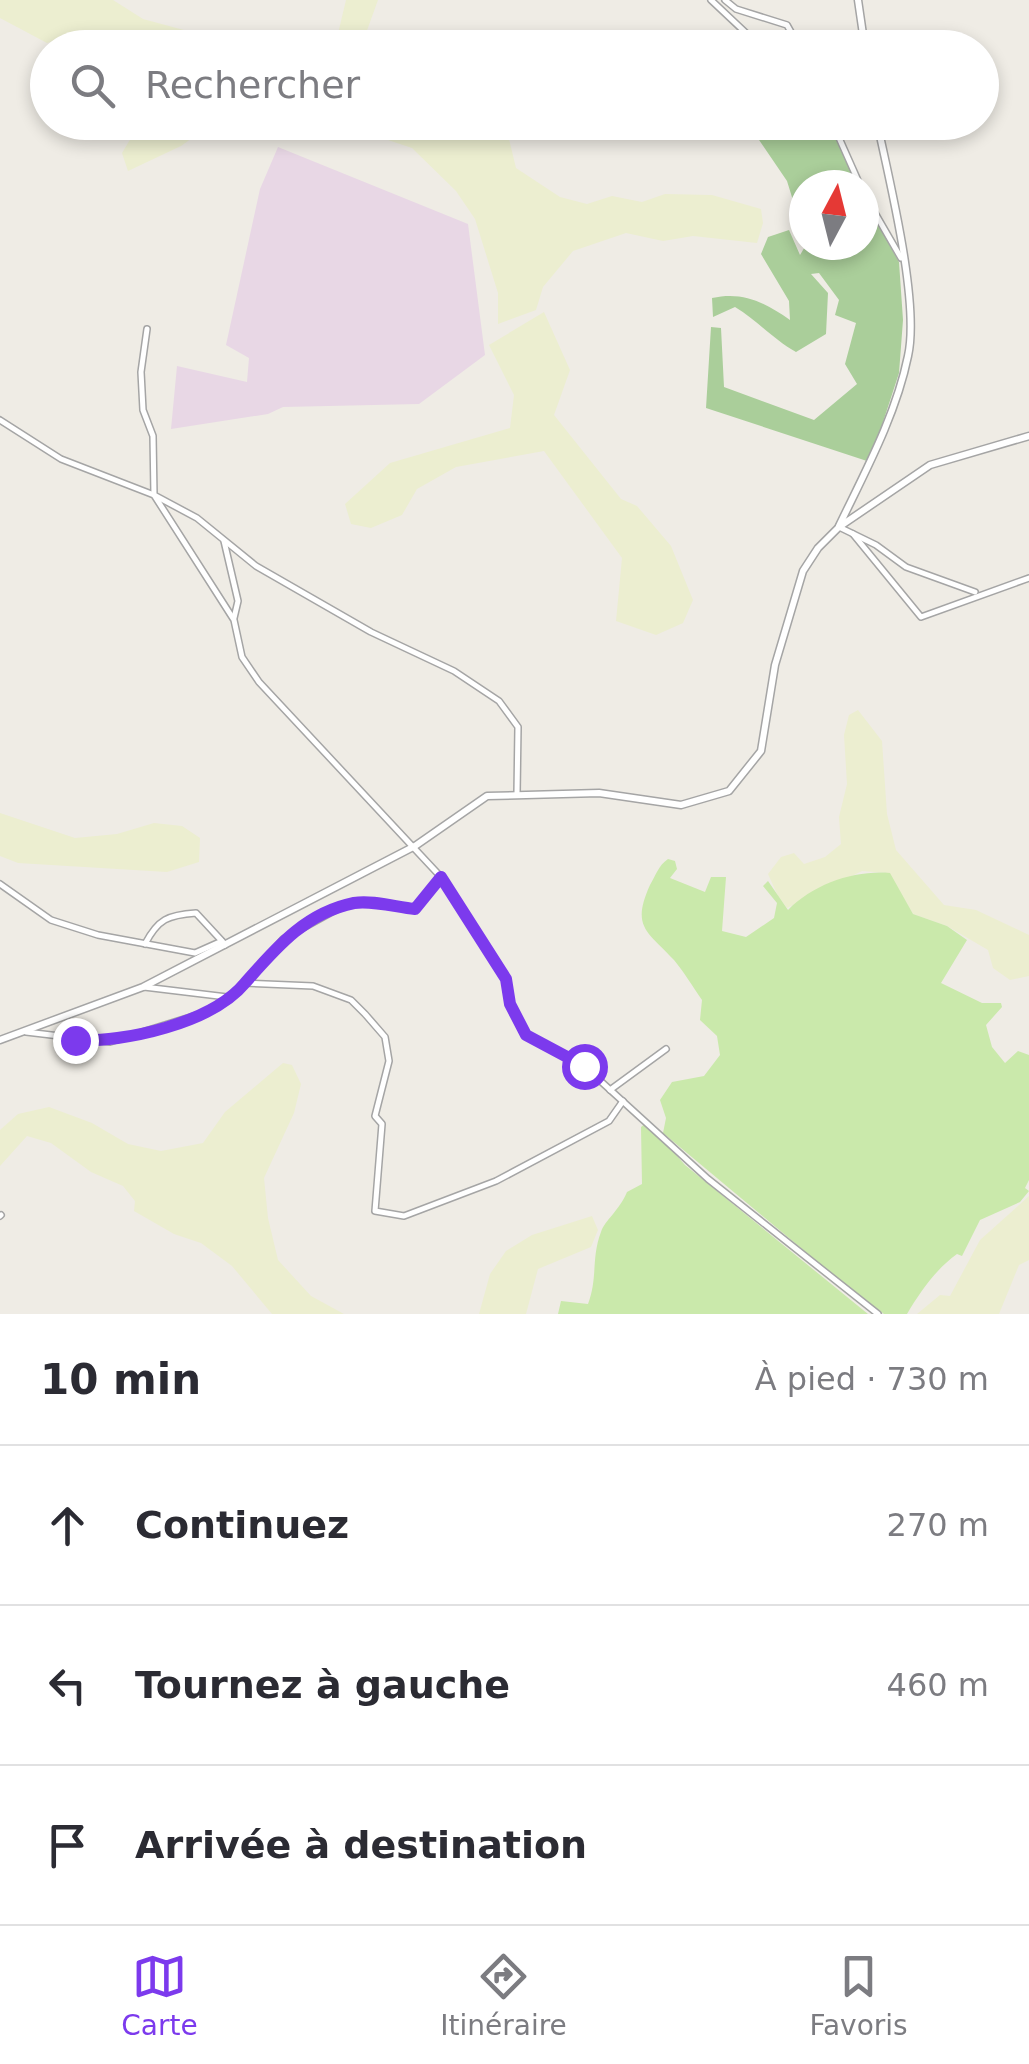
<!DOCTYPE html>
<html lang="fr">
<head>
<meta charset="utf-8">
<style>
	:root { --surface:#fff; --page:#f2f2f3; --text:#2b2b33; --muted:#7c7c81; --line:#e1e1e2; --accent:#7c3aed }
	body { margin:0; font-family:"DejaVu Sans",sans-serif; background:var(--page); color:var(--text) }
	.compass { position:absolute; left:789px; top:170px; width:90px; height:90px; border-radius:50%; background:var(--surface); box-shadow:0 5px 15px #0003; rotate:7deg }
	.stop { position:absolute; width:30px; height:30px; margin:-22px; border:8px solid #7c3aed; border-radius:50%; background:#fff }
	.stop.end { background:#7c3aed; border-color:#fff; box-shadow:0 2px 10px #0008 }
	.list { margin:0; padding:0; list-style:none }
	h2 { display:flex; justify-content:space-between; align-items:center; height:130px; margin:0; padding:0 40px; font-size:42px }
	h2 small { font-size:32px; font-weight:400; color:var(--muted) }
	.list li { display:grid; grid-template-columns:65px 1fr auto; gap:30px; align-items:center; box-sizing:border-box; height:160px; padding:0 40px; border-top:2px solid var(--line) }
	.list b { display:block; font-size:38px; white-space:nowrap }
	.list em { font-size:32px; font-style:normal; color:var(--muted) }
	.icon { flex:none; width:55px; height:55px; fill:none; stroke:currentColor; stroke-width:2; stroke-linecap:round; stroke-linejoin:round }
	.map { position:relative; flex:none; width:1029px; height:1314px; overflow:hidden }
	.search { position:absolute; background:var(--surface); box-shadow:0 5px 15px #0003; left:30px; right:30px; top:30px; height:110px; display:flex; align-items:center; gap:25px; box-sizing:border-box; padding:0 35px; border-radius:55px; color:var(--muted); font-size:38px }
	.sheet { height:610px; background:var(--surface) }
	nav { display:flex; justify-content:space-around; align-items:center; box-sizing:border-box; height:140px; border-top:2px solid var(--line); background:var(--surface); font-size:28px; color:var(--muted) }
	nav a { display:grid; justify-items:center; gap:5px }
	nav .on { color:var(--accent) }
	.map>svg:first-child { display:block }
	.industrial { fill:#e8d7e5 }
	.farmland { fill:#eceed0 }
	.grass { fill:#cae9ab }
	.forest { fill:#aace9a }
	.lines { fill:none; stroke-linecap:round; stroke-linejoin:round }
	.minor-casing { stroke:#a5a5a5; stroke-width:8 }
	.tertiary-casing { stroke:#a5a5a5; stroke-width:9 }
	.minor { stroke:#fff; stroke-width:5 }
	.tertiary { stroke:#fff; stroke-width:6 }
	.route { stroke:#7c3aed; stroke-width:12 }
</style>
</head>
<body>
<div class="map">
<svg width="1029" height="1314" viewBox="0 0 1029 1314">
	<rect width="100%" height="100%" fill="#efece5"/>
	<polygon class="industrial" points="278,147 468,224 485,355 419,404 283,407 268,414 171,429 177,366 247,382 249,358 226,345 260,189"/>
	<g class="farmland">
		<polygon points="0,0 113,0 143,19 247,47 108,47 79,33 47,43 0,18"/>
		<polygon points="346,0 378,0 361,47 326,47 336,42"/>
		<polygon points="140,123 140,122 213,123 181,146 128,171 122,153"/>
		<polygon points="313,123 487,123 509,139 516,168 560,197 587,204 612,196 642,202 665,194 712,195 761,209 763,223 757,243 693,236 663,241 626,233 573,251 543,287 536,310 498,324 498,293 475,219 456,191 412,148 349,127"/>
		<polygon points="544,312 570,370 554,415 621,499 637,506 671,546 693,600 683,623 656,635 616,621 622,558 544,451 456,467 417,489 402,515 371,528 351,524 345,504 390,463 510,428 514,395 489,345"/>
		<polygon points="858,710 882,741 887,814 896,850 944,905 976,910 1029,935 1029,976 1010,980 993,968 988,950 947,926 913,914 889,873 862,871 787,908 778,896 768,874 781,857 794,853 804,864 825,857 841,844 839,817 847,784 844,735 849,715"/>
		<polygon points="0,813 75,838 117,834 154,823 182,826 200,838 199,862 167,872 18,863 0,856"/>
		<polygon points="283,1063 292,1065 301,1084 294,1113 264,1178 268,1218 278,1260 311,1296 344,1314 272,1314 232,1266 201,1243 174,1234 134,1211 135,1201 123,1186 91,1172 51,1143 27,1136 0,1166 0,1130 18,1114 49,1107 92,1123 128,1144 161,1151 203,1143 225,1112"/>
		<polygon points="1029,1196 1029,1260 1019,1265 999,1314 917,1314 940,1295 950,1296 980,1240"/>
		<polygon points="592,1216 598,1230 591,1247 538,1269 526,1314 479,1314 490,1274 506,1251 532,1235"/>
	</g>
	<g class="grass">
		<path d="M 668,859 L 675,861 L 677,869 L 670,878 L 705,892 L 711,877 L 726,877 L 722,931 L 746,937 L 774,918 L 777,903 L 763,886 L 768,881 L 788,910 C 814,884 854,870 890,873 L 913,914 L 947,926 L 967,940 L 941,983 L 982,1003 L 1001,1003 L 1002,1007 L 986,1025 L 992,1047 L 1005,1063 L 1018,1051 L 1029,1055 L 1029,1180 L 1025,1188 L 1029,1191 L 1020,1202 L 980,1220 L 962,1256 L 957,1254 C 936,1269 920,1292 907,1314 L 884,1314 L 850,1289 L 663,1133 L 666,1118 L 660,1100 L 672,1082 L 704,1076 L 720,1055 L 717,1036 L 700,1020 L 702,1000 C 693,987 684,972 674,960 C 647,931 631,927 650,885 C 656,875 658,866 668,859 Z"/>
		<path d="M 647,1122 L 685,1165 L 868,1314 L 558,1314 L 561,1301 L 588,1304 C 598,1278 591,1258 601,1232 C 605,1220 619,1211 627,1192 L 642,1184 L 641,1127 Z"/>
	</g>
	<g class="forest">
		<polygon points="724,123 830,123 858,185 804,185 804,236 787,181 755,134"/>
		<path d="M 864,199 L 899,262 L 903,320 L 899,373 L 870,462 L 706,408 L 711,327 L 721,328 L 724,387 L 814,420 L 857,384 L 845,364 L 856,323 L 835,315 L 839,300 L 819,273 L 811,274 L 828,293 L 826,334 L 796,352 C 774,340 758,321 735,307 L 713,317 L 712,298 C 744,291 765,303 790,320 L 789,301 L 761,254 L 768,237 L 789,230 L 800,255 L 806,245 L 864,245 Z"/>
	</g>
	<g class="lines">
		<defs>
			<g id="minor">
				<polyline points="711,0 762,48"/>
				<polyline points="725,0 736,9 787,25 800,48"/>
				<polyline points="832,122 860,185"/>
				<polyline points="864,194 901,258"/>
				<polyline points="147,329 141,372 143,410 153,436 154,495 197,518 256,566 371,632 454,671 499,701 518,727 517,794"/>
				<polyline points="0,420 61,459 154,495 234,620 242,657 259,682 441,877 506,979 510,1004 526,1035 584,1066 708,1179 878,1314"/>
				<polyline points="839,527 876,545 906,567 975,592"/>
				<polyline points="853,534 921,617 1029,578"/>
				<polyline points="224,541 238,601 234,618"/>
				<polyline points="0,884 51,920 98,935 195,953 222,941 225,945"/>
				<path d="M 145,944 C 158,919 168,915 196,913 L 221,940"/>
				<polyline points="245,983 313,986 351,1000 365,1014 385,1037 389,1061 375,1116 382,1124 375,1211 404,1216 496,1181 609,1121 623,1101"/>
				<polyline points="144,987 227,997"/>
				<polyline points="26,1032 110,1042 213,1010 245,983 283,939 343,906 360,902 415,909 441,877"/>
				<polyline points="610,1090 666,1049"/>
				<polyline points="0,1216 1,1215"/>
			</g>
			<g id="tertiary">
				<polyline points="858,0 865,48"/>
				<path d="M 839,526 C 865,472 896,415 908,356 C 920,303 889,179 877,122"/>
				<polyline points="0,1040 143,987 415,846 487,796 599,793 681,805 729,791 761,751 775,665 803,571 818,548 839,527 930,465 1029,436"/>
			</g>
		</defs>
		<use href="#minor" class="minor-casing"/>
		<use href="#tertiary" class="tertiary-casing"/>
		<use href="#minor" class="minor"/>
		<use href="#tertiary" class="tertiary"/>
	</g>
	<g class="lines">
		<path class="route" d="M 75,1040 C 124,1043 212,1023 245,983 C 276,948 305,913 354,903 C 372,900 396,907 415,909 L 441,877 L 506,979 L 510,1004 L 526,1035 L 584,1066"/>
	</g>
</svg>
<svg class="compass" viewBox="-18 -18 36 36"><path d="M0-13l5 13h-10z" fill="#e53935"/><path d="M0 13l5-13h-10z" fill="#7c7c81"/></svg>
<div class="stop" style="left:584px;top:1066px"></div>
<div class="stop end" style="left:75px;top:1040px"></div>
<div class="search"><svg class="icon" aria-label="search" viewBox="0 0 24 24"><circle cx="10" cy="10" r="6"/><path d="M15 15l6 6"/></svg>Rechercher</div>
</div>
<section class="sheet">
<h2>10 min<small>À pied · 730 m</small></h2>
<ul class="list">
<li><svg class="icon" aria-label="ahead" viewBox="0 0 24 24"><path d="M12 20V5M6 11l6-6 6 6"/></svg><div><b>Continuez</b></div><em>270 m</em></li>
<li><svg class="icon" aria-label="left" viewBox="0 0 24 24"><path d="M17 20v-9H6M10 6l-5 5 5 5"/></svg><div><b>Tournez à gauche</b></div><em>460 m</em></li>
<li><svg class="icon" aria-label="arrive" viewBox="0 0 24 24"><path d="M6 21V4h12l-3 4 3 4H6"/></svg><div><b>Arrivée à destination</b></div></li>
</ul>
</section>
<nav>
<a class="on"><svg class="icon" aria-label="map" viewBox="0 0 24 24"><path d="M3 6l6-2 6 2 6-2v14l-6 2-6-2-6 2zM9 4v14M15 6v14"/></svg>Carte</a>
<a><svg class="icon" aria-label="directions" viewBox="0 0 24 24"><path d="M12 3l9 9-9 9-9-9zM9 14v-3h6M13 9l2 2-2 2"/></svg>Itinéraire</a>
<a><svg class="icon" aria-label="saved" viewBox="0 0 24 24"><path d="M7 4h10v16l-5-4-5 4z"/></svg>Favoris</a>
</nav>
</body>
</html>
